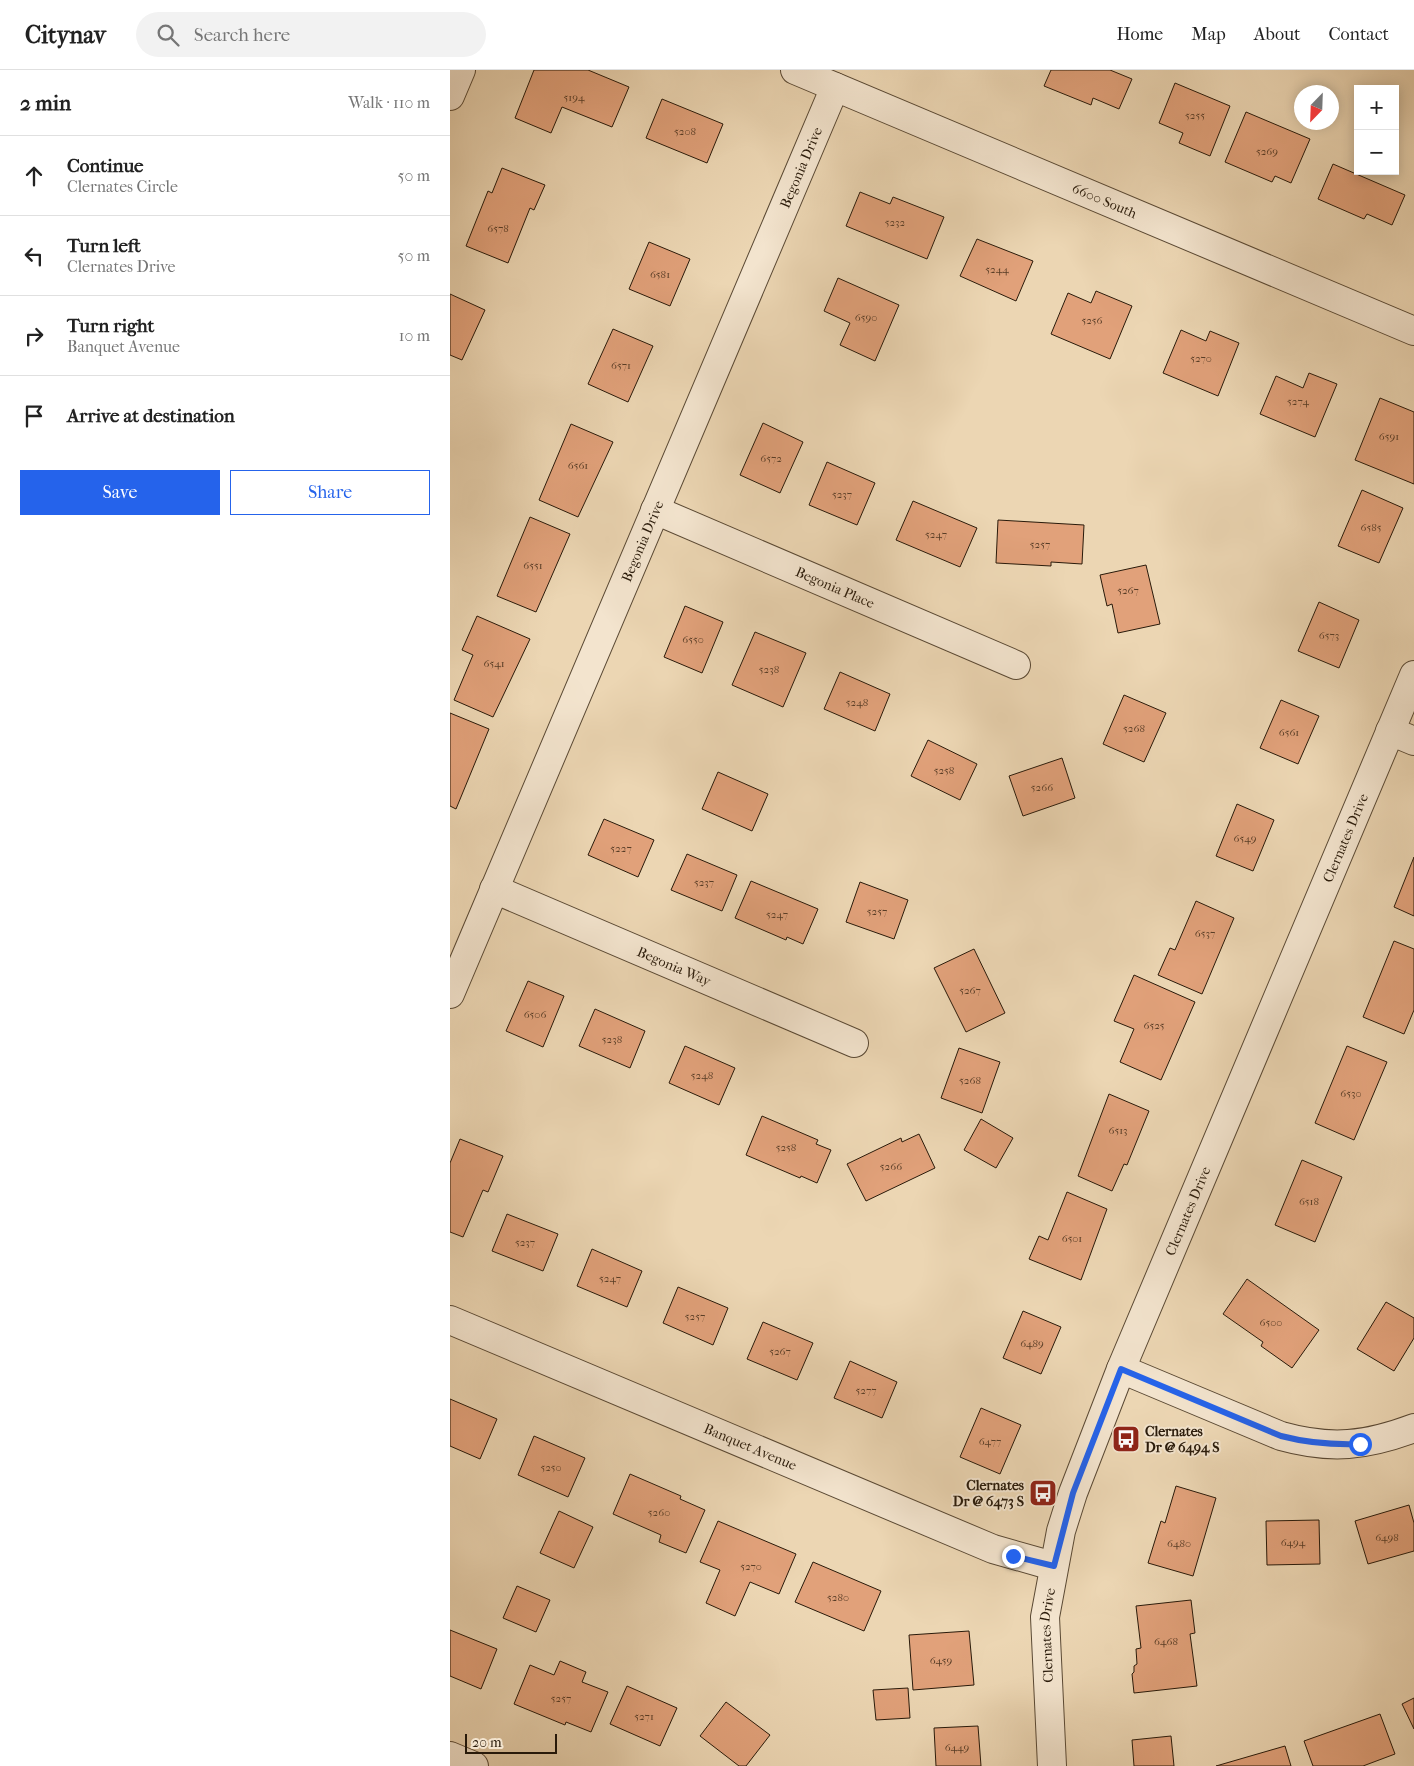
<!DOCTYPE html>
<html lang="en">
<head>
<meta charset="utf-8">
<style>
	:root { --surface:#fff; --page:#f2f2f2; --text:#222; --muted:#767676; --line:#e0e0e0; --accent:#2563eb }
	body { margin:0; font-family:"IM FELL French Canon",serif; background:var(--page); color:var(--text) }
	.controls { position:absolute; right:15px; top:15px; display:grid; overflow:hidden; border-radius:0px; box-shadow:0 2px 12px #0003 }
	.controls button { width:45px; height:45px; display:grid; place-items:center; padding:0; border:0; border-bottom:1px solid var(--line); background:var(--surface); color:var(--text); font:25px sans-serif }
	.compass { position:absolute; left:844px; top:15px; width:45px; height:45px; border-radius:50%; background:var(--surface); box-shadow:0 2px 12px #0003; rotate:203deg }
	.scale { position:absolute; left:15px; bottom:12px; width:92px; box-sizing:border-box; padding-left:5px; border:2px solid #291a0a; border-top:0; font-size:14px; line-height:18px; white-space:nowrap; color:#291a0a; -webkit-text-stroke:4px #f3e4ce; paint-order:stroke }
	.stop { position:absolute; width:15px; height:15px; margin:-11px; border:4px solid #2563eb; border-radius:50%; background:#fff }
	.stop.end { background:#2563eb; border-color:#fff; box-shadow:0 1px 5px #0008 }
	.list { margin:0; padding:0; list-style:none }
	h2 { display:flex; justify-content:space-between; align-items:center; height:65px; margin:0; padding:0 20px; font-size:21px }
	h2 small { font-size:16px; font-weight:400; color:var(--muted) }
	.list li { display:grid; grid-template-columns:32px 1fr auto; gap:15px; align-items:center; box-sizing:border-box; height:80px; padding:0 20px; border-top:1px solid var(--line) }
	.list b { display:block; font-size:19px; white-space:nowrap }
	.list p { margin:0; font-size:16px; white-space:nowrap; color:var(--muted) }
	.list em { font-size:16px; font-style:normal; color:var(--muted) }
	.actions { display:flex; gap:10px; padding:15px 20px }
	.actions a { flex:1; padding:11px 0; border:1px solid var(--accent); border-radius:0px; text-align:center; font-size:18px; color:var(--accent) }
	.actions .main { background:var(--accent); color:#fff }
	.icon { flex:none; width:28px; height:28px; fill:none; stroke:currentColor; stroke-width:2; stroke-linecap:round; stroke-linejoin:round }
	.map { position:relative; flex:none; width:964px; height:1696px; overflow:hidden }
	header { display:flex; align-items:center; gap:30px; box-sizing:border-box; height:70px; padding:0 25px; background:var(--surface); border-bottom:1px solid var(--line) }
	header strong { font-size:24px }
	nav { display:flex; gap:28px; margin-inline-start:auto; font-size:18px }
	.search { width:350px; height:45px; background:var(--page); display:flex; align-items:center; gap:12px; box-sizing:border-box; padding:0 18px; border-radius:28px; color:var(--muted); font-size:19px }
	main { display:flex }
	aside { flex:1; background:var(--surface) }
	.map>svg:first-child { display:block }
	.building { fill:#e1a17a; stroke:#291a0a }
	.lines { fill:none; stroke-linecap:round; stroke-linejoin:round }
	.minor-casing { stroke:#5a4934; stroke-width:30 }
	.minor { stroke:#f3e4ce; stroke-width:28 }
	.route { stroke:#2563eb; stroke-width:6 }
	.labels { text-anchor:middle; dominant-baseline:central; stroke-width:4; stroke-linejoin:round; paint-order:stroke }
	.number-label { font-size:11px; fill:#573c26 }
	.street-label { font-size:14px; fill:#291a0a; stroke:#f3e4ce }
	.poi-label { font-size:14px; font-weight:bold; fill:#291a0a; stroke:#f3e4ce; text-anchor:start }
</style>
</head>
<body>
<header>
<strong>Citynav</strong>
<div class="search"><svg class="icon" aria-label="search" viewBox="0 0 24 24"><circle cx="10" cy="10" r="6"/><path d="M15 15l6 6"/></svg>Search here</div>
<nav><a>Home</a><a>Map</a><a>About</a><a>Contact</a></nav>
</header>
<main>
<aside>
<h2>2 min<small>Walk · 110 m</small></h2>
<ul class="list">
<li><svg class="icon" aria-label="ahead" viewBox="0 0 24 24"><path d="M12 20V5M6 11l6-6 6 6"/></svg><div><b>Continue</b><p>Clernates Circle</p></div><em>50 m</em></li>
<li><svg class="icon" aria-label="left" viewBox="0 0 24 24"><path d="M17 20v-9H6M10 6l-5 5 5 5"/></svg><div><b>Turn left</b><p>Clernates Drive</p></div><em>50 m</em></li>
<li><svg class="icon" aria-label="right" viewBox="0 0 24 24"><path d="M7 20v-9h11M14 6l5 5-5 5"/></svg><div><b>Turn right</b><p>Banquet Avenue</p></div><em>10 m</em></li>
<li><svg class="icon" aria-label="arrive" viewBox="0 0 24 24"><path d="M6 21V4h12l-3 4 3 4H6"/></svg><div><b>Arrive at destination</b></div></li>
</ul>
<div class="actions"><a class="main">Save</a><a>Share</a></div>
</aside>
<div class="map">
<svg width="964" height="1696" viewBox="0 0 964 1696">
	<rect width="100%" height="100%" fill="#ecd6b3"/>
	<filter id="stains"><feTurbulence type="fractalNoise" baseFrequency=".004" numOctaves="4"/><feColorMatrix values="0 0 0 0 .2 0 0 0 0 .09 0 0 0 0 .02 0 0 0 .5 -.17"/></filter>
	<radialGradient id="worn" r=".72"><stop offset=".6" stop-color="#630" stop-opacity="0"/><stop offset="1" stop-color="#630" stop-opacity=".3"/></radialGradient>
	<g class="building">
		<polygon points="84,0 138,0 179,17 162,57 112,37 101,63 65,48"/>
		<polygon points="601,0 660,0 682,9 669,39 643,28 641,35 594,16"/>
		<polygon points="725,13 780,36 760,86 729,73 733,63 709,53"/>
		<polygon points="212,29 273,54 257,93 196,68"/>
		<polygon points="796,42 860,69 841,113 825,106 822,112 775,92"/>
		<polygon points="883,94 955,125 942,155 917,144 914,149 868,129"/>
		<polygon points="52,98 95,115 84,140 80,138 58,193 16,176 38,121 42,123"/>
		<polygon points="410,122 440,134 443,127 494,147 477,189 396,156"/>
		<polygon points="527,169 583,191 566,231 510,206"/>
		<polygon points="199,172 240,189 220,236 179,219"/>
		<polygon points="388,208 449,235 425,291 390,275 400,253 374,241"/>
		<polygon points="646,221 682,236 660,289 601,264 618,223 641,233"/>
		<polygon points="0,224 35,240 12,290 0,285"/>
		<polygon points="163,259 203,276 178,332 138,314"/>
		<polygon points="731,260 756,271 760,261 789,273 768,326 713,303"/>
		<polygon points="859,303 887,314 865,367 810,344 826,306 853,318"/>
		<polygon points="930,328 964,342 964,414 905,390"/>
		<polygon points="313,353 353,372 330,423 290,405"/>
		<polygon points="121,354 163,372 128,447 89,430"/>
		<polygon points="377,392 425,413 407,455 359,435"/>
		<polygon points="912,420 953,438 929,493 888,476"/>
		<polygon points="463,431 527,458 510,497 446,470"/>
		<polygon points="80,447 120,464 86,542 47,526"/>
		<polygon points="548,450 634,455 632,494 601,492 601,496 546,493"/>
		<polygon points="696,495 710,554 668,563 662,534 657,536 650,505"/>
		<polygon points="869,532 909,550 889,598 848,581"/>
		<polygon points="235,536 273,552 252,603 214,587"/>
		<polygon points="27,546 80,569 43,647 4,630 23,585 12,580"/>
		<polygon points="305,562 356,583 333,637 282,615"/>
		<polygon points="390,602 440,624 425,661 374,639"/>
		<polygon points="674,625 716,643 694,692 653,674"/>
		<polygon points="831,630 869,646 848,694 810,678"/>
		<polygon points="0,643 39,659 6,739 0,736"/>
		<polygon points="478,670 527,694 510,730 461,706"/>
		<polygon points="612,688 625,728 573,746 559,706"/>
		<polygon points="268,702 318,724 302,761 252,739"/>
		<polygon points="787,734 824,750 803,801 766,786"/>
		<polygon points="154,749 204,770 188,807 138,785"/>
		<polygon points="237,784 287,805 272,841 221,820"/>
		<polygon points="964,787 964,846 944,837"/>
		<polygon points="301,811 368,839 353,874 337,867 336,870 285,848"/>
		<polygon points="410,812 458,830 444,869 396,852"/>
		<polygon points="746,831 784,848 752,924 708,905 720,878 725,880"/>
		<polygon points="944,871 964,879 964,940 954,964 913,947"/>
		<polygon points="524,879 555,943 516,962 484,898"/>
		<polygon points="684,905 745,932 711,1010 670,992 684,959 664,951"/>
		<polygon points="78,911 114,926 93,977 56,961"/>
		<polygon points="145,939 195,961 180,998 129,976"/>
		<polygon points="235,976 285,998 269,1035 219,1013"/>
		<polygon points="897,976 937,992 904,1070 865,1053"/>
		<polygon points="509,978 550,992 532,1043 491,1028"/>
		<polygon points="659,1024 699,1041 677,1095 674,1094 662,1121 628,1106"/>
		<polygon points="312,1046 368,1070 366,1074 381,1080 367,1113 351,1106 350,1108 296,1085"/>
		<polygon points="531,1049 563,1068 546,1098 514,1080"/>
		<polygon points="469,1064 485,1098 416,1131 397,1094 451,1068 452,1072"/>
		<polygon points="10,1069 53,1086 38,1122 33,1120 13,1167 0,1162 0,1093"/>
		<polygon points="852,1090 892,1107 865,1172 825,1155"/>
		<polygon points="617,1122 657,1139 631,1210 579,1189 589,1166 598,1170"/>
		<polygon points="57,1144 108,1164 93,1201 42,1181"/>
		<polygon points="142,1179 192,1201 177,1237 127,1216"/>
		<polygon points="797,1209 869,1260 842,1298 811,1276 813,1272 773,1244"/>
		<polygon points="228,1217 278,1238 263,1275 213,1253"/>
		<polygon points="936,1232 964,1248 964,1268 944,1301 907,1279"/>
		<polygon points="573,1241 611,1257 591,1304 553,1288"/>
		<polygon points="313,1252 363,1273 347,1310 297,1289"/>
		<polygon points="400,1291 447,1312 432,1348 384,1328"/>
		<polygon points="0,1329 47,1349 30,1389 0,1376"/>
		<polygon points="531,1338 571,1355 550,1404 510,1387"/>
		<polygon points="84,1366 135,1388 118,1427 68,1405"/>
		<polygon points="180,1404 231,1426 230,1429 255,1440 236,1483 209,1472 211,1465 163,1444"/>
		<polygon points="726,1416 766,1428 743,1506 698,1493 711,1451 715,1453"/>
		<polygon points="959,1435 964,1453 964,1481 918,1494 905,1451"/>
		<polygon points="109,1441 143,1457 124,1498 90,1483"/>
		<polygon points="869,1450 870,1494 817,1495 816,1451"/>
		<polygon points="268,1451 346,1484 329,1524 300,1512 285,1546 256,1533 270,1500 250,1492"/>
		<polygon points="363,1492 431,1521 414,1561 345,1532"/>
		<polygon points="67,1516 100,1530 86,1562 53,1548"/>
		<polygon points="741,1530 745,1563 740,1564 747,1616 684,1623 682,1604 684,1602 684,1596 687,1594 686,1579 691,1578 686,1536"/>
		<polygon points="0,1560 47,1579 31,1619 0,1606"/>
		<polygon points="519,1561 524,1615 463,1620 459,1565"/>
		<polygon points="110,1591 136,1602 132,1612 158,1622 141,1662 116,1652 115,1655 64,1634 80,1595 104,1605"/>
		<polygon points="177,1616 227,1638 210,1676 160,1654"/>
		<polygon points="458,1618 460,1648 426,1650 423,1620"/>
		<polygon points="964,1628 964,1659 952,1634"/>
		<polygon points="276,1632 320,1665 296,1696 289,1696 250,1666"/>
		<polygon points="930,1644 945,1684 913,1696 863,1696 854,1671"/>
		<polygon points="528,1656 531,1696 486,1696 484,1658"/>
		<polygon points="721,1666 724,1696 684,1696 682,1670"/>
		<polygon points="835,1676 841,1696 766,1696"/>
	</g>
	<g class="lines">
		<defs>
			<g id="minor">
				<path id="s1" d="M 345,0 L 964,261"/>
				<polyline points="0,26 11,0"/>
				<path id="s2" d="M 205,440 L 566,595"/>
				<polyline points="940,661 964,671"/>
				<path id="s3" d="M 44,819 L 404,973"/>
				<path id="s4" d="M 0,924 L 385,17"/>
				<path id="s5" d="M 0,1250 L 543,1479 L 603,1496"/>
				<path d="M 671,1299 L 831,1366 C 881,1380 916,1376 964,1358"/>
				<polyline points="0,1686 24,1696"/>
				<path id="s6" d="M 602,1696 L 595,1547 L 611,1461 L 623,1423 L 671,1299 L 964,605"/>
			</g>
		</defs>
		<use href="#minor" class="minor-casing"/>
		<use href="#minor" class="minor"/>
	</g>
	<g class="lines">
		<path class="route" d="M 563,1486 L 604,1496 L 623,1423 L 671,1299 L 831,1366 C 858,1373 882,1375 910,1374"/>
	</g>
	<defs>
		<symbol id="bus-square" viewBox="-11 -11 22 22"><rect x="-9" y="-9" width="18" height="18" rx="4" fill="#8f2418" stroke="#f3e4ce"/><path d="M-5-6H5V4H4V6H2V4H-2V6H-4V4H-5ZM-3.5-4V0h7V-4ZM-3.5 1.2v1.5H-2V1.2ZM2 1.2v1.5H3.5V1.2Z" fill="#fff"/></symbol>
	</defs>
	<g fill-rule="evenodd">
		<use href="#bus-square" x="660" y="1353" width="32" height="32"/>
		<use href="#bus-square" x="577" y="1407" width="32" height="32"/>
	</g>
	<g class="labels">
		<g class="number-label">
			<text x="124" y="27">5194</text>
			<text x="745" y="45">5255</text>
			<text x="235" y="61">5208</text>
			<text x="817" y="81">5269</text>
			<text x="445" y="152">5232</text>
			<text x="48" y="158">6578</text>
			<text x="547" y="199">5244</text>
			<text x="210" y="204">6581</text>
			<text x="416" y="247">6590</text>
			<text x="642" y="250">5256</text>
			<text x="751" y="288">5270</text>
			<text x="171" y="295">6571</text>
			<text x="848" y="331">5274</text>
			<text x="939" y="366">6591</text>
			<text x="321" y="388">6572</text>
			<text x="128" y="395">6561</text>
			<text x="392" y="424">5237</text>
			<text x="921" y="457">6585</text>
			<text x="486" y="464">5247</text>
			<text x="590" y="474">5257</text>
			<text x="83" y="495">6551</text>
			<text x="678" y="520">5267</text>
			<text x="879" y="565">6573</text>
			<text x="243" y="569">6550</text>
			<text x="44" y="593">6541</text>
			<text x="319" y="599">5238</text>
			<text x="407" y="632">5248</text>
			<text x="684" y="658">5268</text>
			<text x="839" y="662">6561</text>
			<text x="494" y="700">5258</text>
			<text x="592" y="717">5266</text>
			<text x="795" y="768">6549</text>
			<text x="171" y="778">5227</text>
			<text x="254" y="812">5237</text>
			<text x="427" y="841">5257</text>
			<text x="327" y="844">5247</text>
			<text x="755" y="863">6537</text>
			<text x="520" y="920">5267</text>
			<text x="85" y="944">6506</text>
			<text x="704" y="955">6525</text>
			<text x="162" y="969">5238</text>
			<text x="252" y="1005">5248</text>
			<text x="520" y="1010">5268</text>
			<text x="901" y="1023">6530</text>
			<text x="668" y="1060">6513</text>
			<text x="336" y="1077">5258</text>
			<text x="441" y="1096">5266</text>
			<text x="859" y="1131">6518</text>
			<text x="622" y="1168">6501</text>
			<text x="75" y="1172">5237</text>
			<text x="160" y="1208">5247</text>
			<text x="245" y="1246">5257</text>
			<text x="821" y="1252">6500</text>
			<text x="582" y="1273">6489</text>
			<text x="330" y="1281">5267</text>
			<text x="416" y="1320">5277</text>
			<text x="540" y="1371">6477</text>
			<text x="101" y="1397">5250</text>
			<text x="209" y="1442">5260</text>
			<text x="937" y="1467">6498</text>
			<text x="843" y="1472">6494</text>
			<text x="729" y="1473">6480</text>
			<text x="301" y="1496">5270</text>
			<text x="388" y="1527">5280</text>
			<text x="716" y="1571">6468</text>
			<text x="491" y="1590">6459</text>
			<text x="111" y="1628">5257</text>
			<text x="194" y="1646">5271</text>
			<text x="507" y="1677">6449</text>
		</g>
		<g class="street-label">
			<text stroke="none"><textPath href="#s4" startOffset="898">Begonia Drive</textPath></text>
			<text stroke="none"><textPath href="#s1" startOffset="336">6600 South</textPath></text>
			<text stroke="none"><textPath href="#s4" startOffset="492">Begonia Drive</textPath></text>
			<text stroke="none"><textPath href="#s2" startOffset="196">Begonia Place</textPath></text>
			<text stroke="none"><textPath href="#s6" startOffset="986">Clernates Drive</textPath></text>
			<text stroke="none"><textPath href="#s3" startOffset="196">Begonia Way</textPath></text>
			<text stroke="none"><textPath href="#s6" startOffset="581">Clernates Drive</textPath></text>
			<text stroke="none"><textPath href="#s5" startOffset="326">Banquet Avenue</textPath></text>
			<text stroke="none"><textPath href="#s6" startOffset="131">Clernates Drive</textPath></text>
		</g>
		<g class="poi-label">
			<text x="695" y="1361">Clernates<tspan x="695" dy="16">Dr @ 6494 S</tspan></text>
			<text x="574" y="1415" text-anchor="end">Clernates<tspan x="574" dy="16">Dr @ 6473 S</tspan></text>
		</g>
	</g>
	<rect width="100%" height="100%" filter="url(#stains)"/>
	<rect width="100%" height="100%" fill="url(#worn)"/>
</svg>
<div class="controls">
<button>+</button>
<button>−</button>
</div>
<svg class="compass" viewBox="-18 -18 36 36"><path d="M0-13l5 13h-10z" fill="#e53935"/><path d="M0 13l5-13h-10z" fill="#767676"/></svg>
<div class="scale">20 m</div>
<div class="stop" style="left:910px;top:1374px"></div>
<div class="stop end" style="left:563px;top:1486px"></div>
</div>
</main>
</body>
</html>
